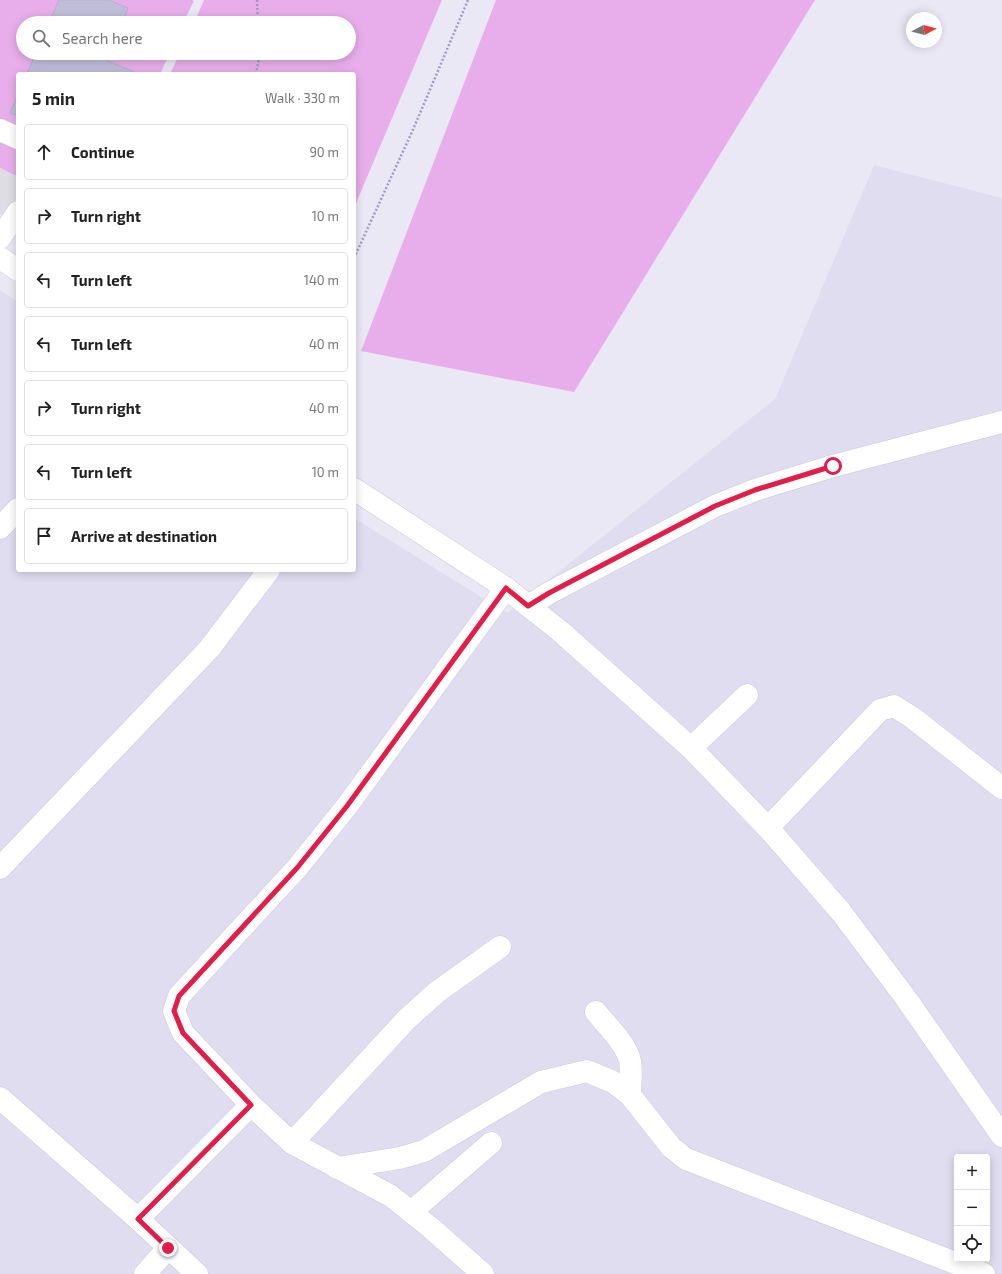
<!DOCTYPE html>
<html lang="en">
<head>
<meta charset="utf-8">
<style>
	:root { --surface:#fff; --page:#f6f6f6; --text:#222; --muted:#767676; --line:#e0e0e0 }
	body { margin:0; font-family:"Exo 2",sans-serif; background:var(--page); color:var(--text) }
	.controls { position:absolute; right:12px; bottom:12px; display:grid; overflow:hidden; border-radius:4px; box-shadow:0 2px 10px #0003 }
	.controls button { width:36px; height:36px; display:grid; place-items:center; padding:0; border:0; border-bottom:1px solid var(--line); background:var(--surface); color:var(--text); font:20px sans-serif }
	.compass { position:absolute; left:906px; top:12px; width:36px; height:36px; border-radius:50%; background:var(--surface); box-shadow:0 2px 10px #0003; rotate:83deg }
	.stop { position:absolute; width:12px; height:12px; margin:-9px; border:3px solid #e11d48; border-radius:50%; background:#fff }
	.stop.end { background:#e11d48; border-color:#fff; box-shadow:0 1px 4px #0008 }
	.list { margin:0; padding:0; list-style:none }
	h2 { display:flex; justify-content:space-between; align-items:center; height:52px; margin:0; padding:0 16px; font-size:17px }
	h2 small { font-size:13px; font-weight:400; color:var(--muted) }
	.list li { display:grid; grid-template-columns:26px 1fr auto; gap:12px; align-items:center; box-sizing:border-box; height:56px; margin:0 8px 8px; padding:0 8px; border:1px solid var(--line); border-radius:4px }
	.list b { display:block; font-size:15px; white-space:nowrap }
	.list em { font-size:13px; font-style:normal; color:var(--muted) }
	.icon { flex:none; width:22px; height:22px; fill:none; stroke:currentColor; stroke-width:2; stroke-linecap:round; stroke-linejoin:round }
	.map { position:relative; flex:none; width:1002px; height:1274px; overflow:hidden }
	.search { position:absolute; background:var(--surface); box-shadow:0 2px 10px #0003; left:16px; top:16px; width:340px; height:44px; display:flex; align-items:center; gap:10px; box-sizing:border-box; padding:0 14px; border-radius:22px; color:var(--muted); font-size:15px }
	.panel { position:absolute; background:var(--surface); box-shadow:0 2px 10px #0003; left:16px; top:72px; width:340px; height:500px; border-radius:4px }
	.map>svg:first-child { display:block }
	.residential { fill:#e0ddf1; fill-rule:evenodd }
	.green { fill:#e8aeec }
	.parking { fill:#dedde3 }
	.building { fill:#bfbdd8; stroke:#b2afd3 }
	.lines { fill:none; stroke-linecap:round; stroke-linejoin:round }
	.minor-casing { stroke:#cac7e0; stroke-width:23 }
	.path { stroke:#9f9ac5; stroke-width:2.5; stroke-dasharray:2 2; stroke-linecap:butt }
	.minor { stroke:#fff; stroke-width:22 }
	.route { stroke:#e11d48; stroke-width:5 }
</style>
</head>
<body>
<div class="map">
<svg width="1002" height="1274" viewBox="0 0 1002 1274">
	<rect width="100%" height="100%" fill="#ebe8f5"/>
	<path class="residential" d="M 874,165 L 1002,198 L 1002,1274 L 0,1274 L 0,290 L 18,302 L 18,570 L 354,570 L 354,518 L 507,613 L 775,399 ZM 957,1157 L 987,1157 L 987,1259 L 957,1259 Z"/>
	<g class="green">
		<polygon points="0,0 192,0 194,1 183,23 23,23 23,53 170,53 160,74 18,74 18,177 0,168"/>
		<polygon points="204,0 442,0 354,208 354,74 170,74 180,53 349,53 349,23 194,23"/>
		<polygon points="496,0 815,0 574,392 361,351"/>
	</g>
	<polygon class="parking" points="0,168 18,177 18,225 0,214"/>
	<g class="building">
		<polygon points="59,0 109,0 128,8 122,23 49,23"/>
		<polygon points="36,53 109,53 106,60 139,74 27,74"/>
		<polygon points="18,95 18,116 10,113"/>
	</g>
	<g class="lines">
		<defs>
			<g id="minor">
				<polyline points="0,130 18,138"/>
				<polyline points="0,238 18,212"/>
				<polyline points="0,258 18,270"/>
				<polyline points="354,489 506,588 560,631 691,748 768,828 841,912 905,997 1002,1136"/>
				<polyline points="0,528 18,509"/>
				<polyline points="529,606 549,593 715,506 755,490 833,466 1002,422"/>
				<polyline points="691,748 747,695"/>
				<polyline points="768,828 880,710 894,706 913,718 1002,788"/>
				<polyline points="0,868 209,649 269,570"/>
				<path d="M 596,1012 C 607,1026 626,1043 630,1061 C 632,1072 630,1084 630,1095"/>
				<polyline points="0,1098 138,1219 197,1274"/>
				<polyline points="292,1143 407,1019 437,992 500,947"/>
				<polyline points="337,1168 400,1158 424,1151 541,1082 587,1071 613,1082 630,1095 671,1147 686,1159 984,1274"/>
				<polyline points="411,1212 491,1143"/>
				<polyline points="138,1219 251,1105"/>
				<polyline points="145,1274 168,1248"/>
				<polyline points="483,1274 431,1228 391,1196 292,1143 251,1105 183,1033 174,1011 179,996 297,868 347,806 506,588"/>
			</g>
		</defs>
		<use href="#minor" class="minor-casing"/>
		<g class="path">
			<polyline points="257,0 258,23"/>
			<polyline points="256,74 260,53"/>
			<polyline points="354,258 412,132 468,0"/>
		</g>
		<use href="#minor" class="minor"/>
	</g>
	<g class="lines">
		<polyline class="route" points="168,1248 138,1219 251,1105 183,1033 174,1011 179,996 297,868 347,806 506,588 528,606 549,593 715,506 755,490 833,466"/>
	</g>
</svg>
<div class="controls">
<button>+</button>
<button>−</button>
<button><svg class="icon" aria-label="locate" viewBox="0 0 24 24"><circle cx="12" cy="12" r="6"/><path d="M12 2v4M12 18v4M2 12h4M18 12h4"/></svg></button>
</div>
<svg class="compass" viewBox="-18 -18 36 36"><path d="M0-13l5 13h-10z" fill="#e53935"/><path d="M0 13l5-13h-10z" fill="#767676"/></svg>
<div class="stop" style="left:833px;top:466px"></div>
<div class="stop end" style="left:168px;top:1248px"></div>
<div class="search"><svg class="icon" aria-label="search" viewBox="0 0 24 24"><circle cx="10" cy="10" r="6"/><path d="M15 15l6 6"/></svg>Search here</div>
<section class="panel">
<h2>5 min<small>Walk · 330 m</small></h2>
<ul class="list">
<li><svg class="icon" aria-label="ahead" viewBox="0 0 24 24"><path d="M12 20V5M6 11l6-6 6 6"/></svg><div><b>Continue</b></div><em>90 m</em></li>
<li><svg class="icon" aria-label="right" viewBox="0 0 24 24"><path d="M7 20v-9h11M14 6l5 5-5 5"/></svg><div><b>Turn right</b></div><em>10 m</em></li>
<li><svg class="icon" aria-label="left" viewBox="0 0 24 24"><path d="M17 20v-9H6M10 6l-5 5 5 5"/></svg><div><b>Turn left</b></div><em>140 m</em></li>
<li><svg class="icon" aria-label="left" viewBox="0 0 24 24"><path d="M17 20v-9H6M10 6l-5 5 5 5"/></svg><div><b>Turn left</b></div><em>40 m</em></li>
<li><svg class="icon" aria-label="right" viewBox="0 0 24 24"><path d="M7 20v-9h11M14 6l5 5-5 5"/></svg><div><b>Turn right</b></div><em>40 m</em></li>
<li><svg class="icon" aria-label="left" viewBox="0 0 24 24"><path d="M17 20v-9H6M10 6l-5 5 5 5"/></svg><div><b>Turn left</b></div><em>10 m</em></li>
<li><svg class="icon" aria-label="arrive" viewBox="0 0 24 24"><path d="M6 21V4h12l-3 4 3 4H6"/></svg><div><b>Arrive at destination</b></div></li>
</ul>
</section>
</div>
</body>
</html>
